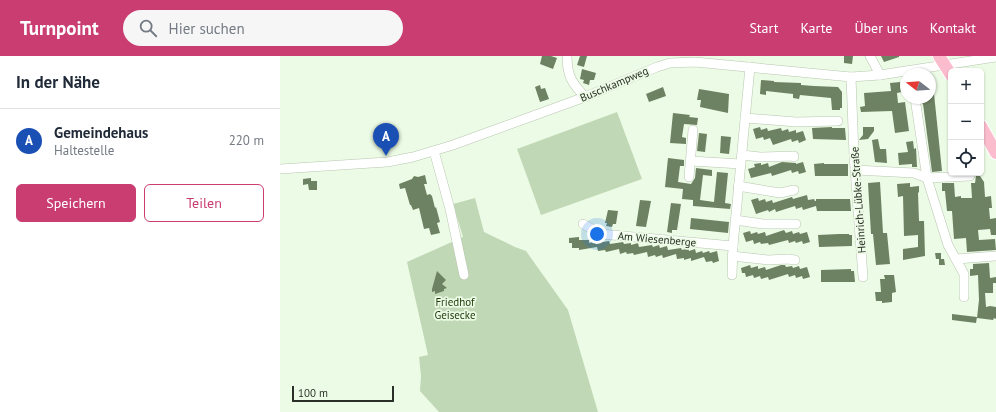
<!DOCTYPE html>
<html lang="de">
<head>
<meta charset="utf-8">
<style>
	:root { --surface:#fff; --page:#f6f6f7; --text:#1f2937; --muted:#747a83; --line:#e0e1e3; --accent:#c93d71 }
	body { margin:0; font-family:"PT Sans",sans-serif; background:var(--page); color:var(--text) }
	.controls { position:absolute; right:12px; top:12px; display:grid; overflow:hidden; border-radius:6px; box-shadow:0 1px 3px #0004 }
	.controls button { width:36px; height:36px; display:grid; place-items:center; padding:0; border:0; border-bottom:1px solid var(--line); background:var(--surface); color:var(--text); font:20px sans-serif }
	.compass { position:absolute; left:620px; top:12px; width:36px; height:36px; border-radius:50%; background:var(--surface); box-shadow:0 1px 3px #0004; rotate:287deg }
	.scale { position:absolute; left:12px; bottom:10px; width:102px; box-sizing:border-box; padding-left:4px; border:2px solid #2a2f27; border-top:0; font-size:11px; line-height:14px; white-space:nowrap; color:#2a2f27; -webkit-text-stroke:3px #ecfbe5; paint-order:stroke }
	.you { position:absolute; left:317px; top:178px; width:14px; height:14px; margin:-10px; border:3px solid #fff; border-radius:50%; background:#1a73e8; box-shadow:0 0 0 6px #1a73e833 }
	.badge { display:grid; place-items:center; width:26px; height:26px; border-radius:50%; background:var(--accent); color:#fff; font-size:13px; font-weight:700 }
	.pin { position:absolute; translate:-50% -33px; filter:drop-shadow(0 1px 2px #0008) }
	.pin::after { content:''; position:absolute; top:21px; width:14px; height:12px; background:inherit; clip-path:polygon(0 0,100% 0,50% 100%) }
	.list { margin:0; padding:0; list-style:none }
	h2 { display:flex; justify-content:space-between; align-items:center; height:52px; margin:0; padding:0 16px; font-size:17px }
	h2 small { font-size:13px; font-weight:400; color:var(--muted) }
	.list li { display:grid; grid-template-columns:26px 1fr auto; gap:12px; align-items:center; box-sizing:border-box; height:64px; padding:0 16px; border-top:1px solid var(--line) }
	.list b { display:block; font-size:15px; white-space:nowrap }
	.list p { margin:0; font-size:13px; white-space:nowrap; color:var(--muted) }
	.list em { font-size:13px; font-style:normal; color:var(--muted) }
	.actions { display:flex; gap:8px; padding:12px 16px }
	.actions a { flex:1; padding:9px 0; border:1px solid var(--accent); border-radius:6px; text-align:center; font-size:14px; color:var(--accent) }
	.actions .main { background:var(--accent); color:#fff }
	.icon { flex:none; width:22px; height:22px; fill:none; stroke:currentColor; stroke-width:2; stroke-linecap:round; stroke-linejoin:round }
	.map { position:relative; flex:none; width:716px; height:356px; overflow:hidden }
	header { display:flex; align-items:center; gap:24px; box-sizing:border-box; height:56px; padding:0 20px; background:var(--accent); color:#fff }
	header strong { font-size:19px }
	nav { display:flex; gap:22px; margin-inline-start:auto; font-size:14px }
	.search { width:280px; height:36px; background:var(--page); display:flex; align-items:center; gap:10px; box-sizing:border-box; padding:0 14px; border-radius:22px; color:var(--muted); font-size:15px }
	main { display:flex }
	aside { flex:1; background:var(--surface) }
	.map>svg:first-child { display:block }
	.green { fill:#c1d8b6 }
	.building { fill:#6d8262 }
	.lines { fill:none; stroke-linecap:round; stroke-linejoin:round }
	.minor-casing { stroke:#b8c6b1; stroke-width:10 }
	.major-casing { stroke:#fff; stroke-width:14 }
	.minor { stroke:#fff; stroke-width:9 }
	.major { stroke:#fbbcce; stroke-width:12 }
	.labels { text-anchor:middle; dominant-baseline:central; stroke-width:3.5; stroke-linejoin:round; paint-order:stroke }
	.street-label { font-size:11px; fill:#2a2f27; stroke:#ecfbe5 }
	.park-label { font-size:11px; fill:#1e3a09; stroke:#ecfbe5 }
</style>
</head>
<body>
<header>
<strong>Turnpoint</strong>
<div class="search"><svg class="icon" aria-label="search" viewBox="0 0 24 24"><circle cx="10" cy="10" r="6"/><path d="M15 15l6 6"/></svg>Hier suchen</div>
<nav><a>Start</a><a>Karte</a><a>Über uns</a><a>Kontakt</a></nav>
</header>
<main>
<aside>
<h2>In der Nähe<small></small></h2>
<ul class="list">
<li><span class="badge" style="background:#1a4fb4">A</span><div><b>Gemeindehaus</b><p>Haltestelle</p></div><em>220 m</em></li>
</ul>
<div class="actions"><a class="main">Speichern</a><a>Teilen</a></div>
</aside>
<div class="map">
<svg width="716" height="356" viewBox="0 0 716 356">
	<rect width="100%" height="100%" fill="#ecfbe5"/>
	<g class="green">
		<polygon points="337,56 362,123 261,159 237,93"/>
		<polygon points="195,142 204,176 235,191 246,195 288,254 318,356 159,356 140,335 141,320 139,301 148,299 127,206 183,181 173,148"/>
	</g>
	<g class="building">
		<polygon points="262,0 271,0 277,2 273,13 260,8"/>
		<polygon points="300,0 307,0 304,11 297,9"/>
		<polygon points="564,0 573,0 572,8 564,7"/>
		<polygon points="601,0 619,0 619,1 604,6"/>
		<polygon points="302,13 316,17 314,24 310,24 309,29 303,27 304,24 300,23"/>
		<polygon points="481,24 494,25 494,26 521,27 521,29 534,30 558,31 562,36 562,52 560,52 560,54 552,54 551,42 520,39 519,43 513,42 513,38 486,35 486,39 480,38"/>
		<polygon points="620,26 622,36 617,37 618,47 625,46 629,75 615,77 612,55 581,56 580,51 585,50 584,37 611,35 610,27"/>
		<polygon points="653,28 662,115 652,116 643,48 642,48 641,42 650,42 650,29"/>
		<polygon points="260,29 261,33 265,32 269,43 260,46 255,31"/>
		<polygon points="383,31 386,40 369,46 366,38"/>
		<polygon points="419,33 449,38 448,57 420,51 421,44 417,44"/>
		<polygon points="393,57 410,59 409,61 418,62 417,69 404,68 402,81 406,82 406,88 390,87"/>
		<polygon points="480,71 481,74 487,72 488,75 501,72 502,75 508,73 509,76 516,74 516,77 523,75 526,84 519,87 518,84 512,86 511,83 493,89 490,82 484,84 483,81 476,83 473,73"/>
		<polygon points="552,71 552,72 565,72 566,84 533,83 532,72"/>
		<polygon points="583,71 594,71 594,75 588,83 579,84 583,79"/>
		<polygon points="419,77 427,78 425,96 417,95"/>
		<polygon points="441,80 451,81 449,98 440,97"/>
		<polygon points="598,83 600,93 606,93 607,107 595,106 592,84"/>
		<polygon points="633,85 634,93 636,92 637,111 632,111 632,108 619,109 618,97 628,96 626,86"/>
		<polygon points="388,102 404,104 404,110 400,110 398,126 411,128 415,122 416,112 432,114 432,120 423,119 420,144 434,146 437,116 448,117 445,147 451,148 450,153 413,150 413,144 402,143 403,133 385,131"/>
		<polygon points="502,106 516,107 516,108 523,106 526,116 519,118 518,115 512,117 511,114 492,120 491,117 471,122 468,113 475,111 474,108 481,107 481,109 488,107 489,111"/>
		<polygon points="544,107 544,108 568,108 568,120 535,120 534,108"/>
		<polygon points="145,119 147,128 144,128 147,139 150,138 152,140 155,152 156,151 160,166 157,167 160,177 151,179 149,172 144,173 139,152 133,154 131,149 130,149 125,132 120,133 119,128 132,123 134,120 138,121"/>
		<polygon points="696,120 700,120 704,126 705,141 711,140 712,152 709,152 710,163 716,162 716,179 711,179 710,173 698,174 699,184 715,183 716,194 687,196 686,182 674,183 672,155 667,155 665,135 662,135 662,127 674,127 675,141 681,140 681,142 692,142 691,127 695,127"/>
		<polygon points="31,122 31,125 37,125 37,134 29,134 28,128 23,129 23,123"/>
		<polygon points="600,126 603,177 607,177 610,208 596,209 593,178 591,178 588,127"/>
		<polygon points="630,127 630,131 639,130 639,136 638,137 639,165 644,165 645,200 623,204 623,193 638,191 638,179 624,180 623,140 618,141 617,128"/>
		<polygon points="527,139 528,144 534,143 535,145 536,145 536,143 570,143 571,155 537,155 536,150 523,154 522,151 516,153 515,150 496,156 495,153 489,156 488,154 476,158 471,144 478,142 479,145 485,143 486,146 492,144 493,147 512,141 513,143"/>
		<polygon points="360,144 371,145 366,171 356,170"/>
		<polygon points="391,147 401,148 397,174 392,174 392,177 387,176"/>
		<polygon points="328,154 338,155 336,168 333,168 332,171 326,170 327,167 325,167"/>
		<polygon points="411,162 449,166 448,177 410,173"/>
		<polygon points="504,174 506,177 512,175 513,178 519,176 520,178 527,176 530,186 523,188 522,185 516,187 515,185 509,187 508,184 489,189 488,187 481,188 480,186 474,188 473,184 466,186 463,177 470,175 471,178 477,176 478,178 485,176 486,180"/>
		<polygon points="559,178 569,178 569,179 572,179 572,190 539,191 538,179"/>
		<polygon points="299,181 299,184 309,184 309,187 321,184 323,186 329,185 330,188 343,186 344,188 351,187 351,189 358,187 359,191 372,189 373,191 379,189 380,192 387,190 388,194 401,192 402,194 408,192 409,195 415,193 416,197 422,195 423,197 429,195 430,197 437,195 439,205 433,207 432,205 426,206 424,201 411,205 411,202 404,204 404,202 397,203 396,198 383,202 382,199 376,201 375,199 368,201 367,196 354,199 353,197 347,198 346,196 340,198 339,193 326,196 325,194 318,195 317,191 299,194 299,192 292,192 292,187 289,187 289,182"/>
		<polygon points="655,197 661,197 661,203 664,203 665,209 659,209 659,203 656,203"/>
		<polygon points="709,207 710,222 716,221 716,227 713,227 713,237 705,237 706,251 710,250 716,251 716,263 714,262 713,264 697,262 699,244 698,219 690,220 690,213 693,213 693,208"/>
		<polygon points="470,209 471,212 478,210 478,213 485,211 486,214 501,209 505,209 506,211 512,210 513,212 519,210 520,213 527,211 530,221 523,223 522,220 516,222 515,219 509,221 508,218 489,224 488,221 481,223 480,220 474,222 473,219 466,221 465,217 462,217 461,212"/>
		<polygon points="571,213 571,215 574,215 575,226 541,226 541,214"/>
		<polygon points="157,215 166,224 162,228 167,232 164,233 164,235 155,238 155,235 152,236 152,233"/>
		<polygon points="604,219 614,219 616,236 612,237 612,246 602,247 602,245 596,245 595,236 601,236 600,223 605,223"/>
		<polygon points="672,258 697,261 696,267 672,264"/>
	</g>
	<g class="lines">
		<defs>
			<g id="minor">
				<path d="M 287,0 C 287,20 292,27 305,41"/>
				<polyline points="590,0 600,19"/>
				<polyline points="571,21 574,99 583,221"/>
				<polyline points="635,42 647,122 690,120"/>
				<polyline points="465,62 516,66 558,65"/>
				<polyline points="154,95 170,153 184,219"/>
				<polyline points="462,99 480,101 514,100 514,101"/>
				<polyline points="411,105 461,108"/>
				<polyline points="0,113 107,106 133,101 173,89 305,41 377,11 390,7 415,6 571,21 600,19 716,1"/>
				<polyline points="575,114 634,117 647,122 668,189 684,218 684,241"/>
				<polyline points="409,121 413,74"/>
				<polyline points="458,130 500,137 514,134"/>
				<polyline points="455,164 483,168 516,168"/>
				<polyline points="303,168 321,178 453,190"/>
				<polyline points="452,200 488,204 508,203 515,204"/>
				<polyline points="677,203 716,200"/>
				<polyline points="452,219 453,190 470,11"/>
			</g>
			<g id="major">
				<polyline points="659,0 671,19"/>
				<polyline points="701,70 716,97"/>
			</g>
		</defs>
		<use href="#minor" class="minor-casing"/>
		<use href="#major" class="major-casing"/>
		<use href="#minor" class="minor"/>
		<use href="#major" class="major"/>
	</g>
	<g class="labels">
		<g class="street-label">
			<text transform="translate(334 28) rotate(-23)">Buschkampweg</text>
			<text transform="translate(578 144) rotate(-94)">Heinrich-Lübke-Straße</text>
			<text transform="translate(377 183) rotate(5)">Am Wiesenberge</text>
		</g>
		<g class="park-label">
			<text x="175" y="246">Friedhof<tspan x="175" dy="13">Geisecke</tspan></text>
		</g>
	</g>
</svg>
<div class="controls">
<button>+</button>
<button>−</button>
<button><svg class="icon" aria-label="locate" viewBox="0 0 24 24"><circle cx="12" cy="12" r="6"/><path d="M12 2v4M12 18v4M2 12h4M18 12h4"/></svg></button>
</div>
<svg class="compass" viewBox="-18 -18 36 36"><path d="M0-13l5 13h-10z" fill="#e53935"/><path d="M0 13l5-13h-10z" fill="#747a83"/></svg>
<div class="scale">100 m</div>
<div class="you"></div>
<div class="pin badge" style="left:106px;top:100px;background:#1a4fb4">A</div>
</div>
</main>
</body>
</html>
